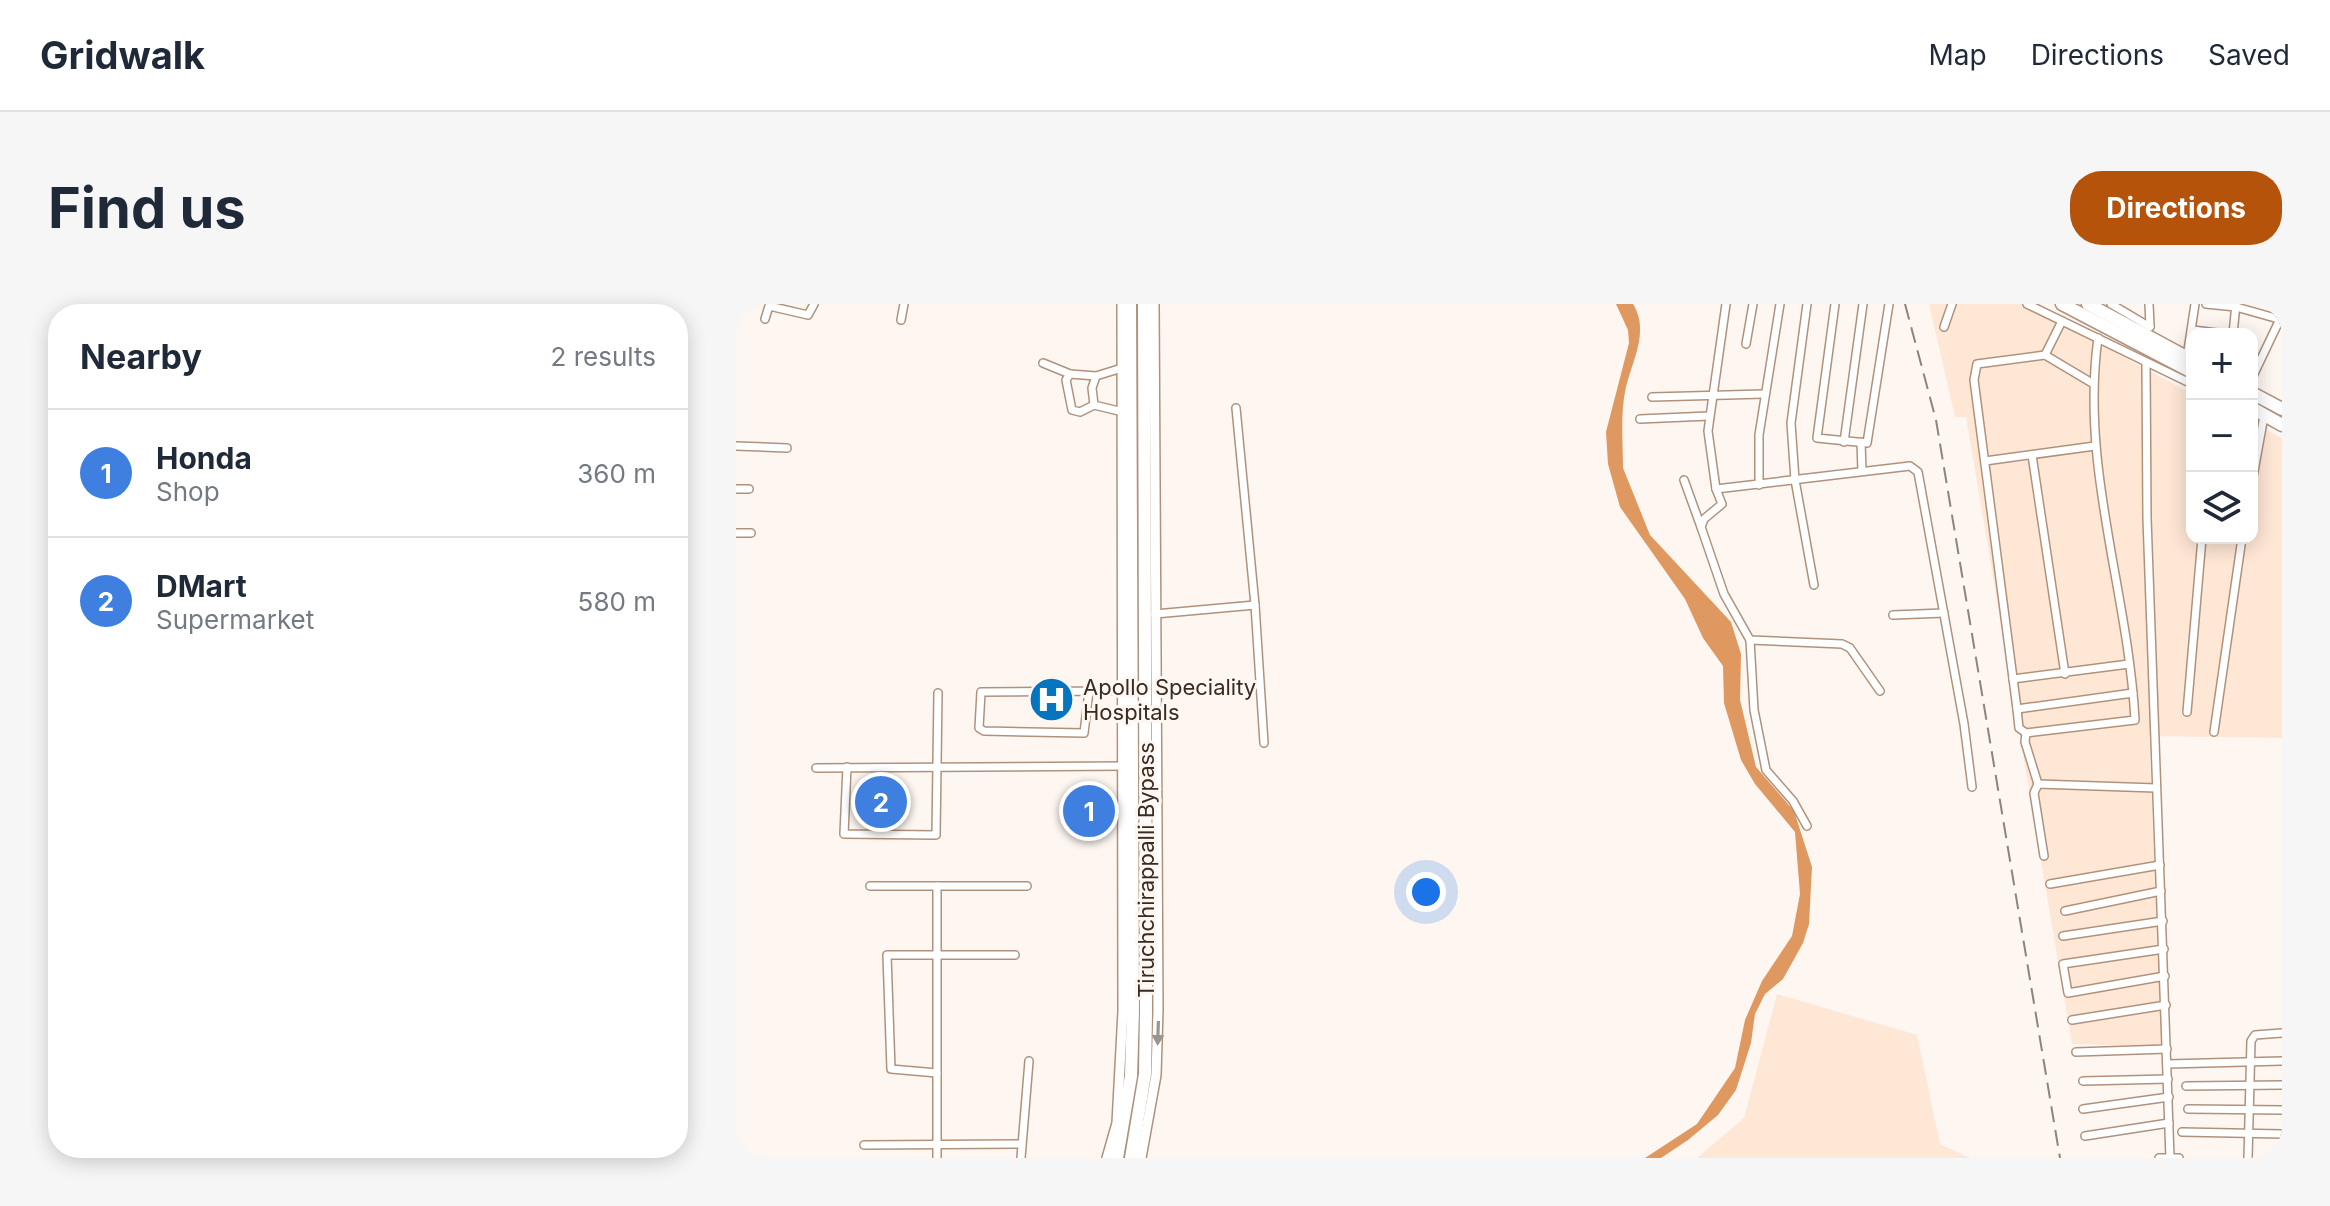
<!DOCTYPE html>
<html lang="en">
<head>
<meta charset="utf-8">
<style>
	:root { --surface:#fff; --page:#f6f6f7; --text:#1f2937; --muted:#747a83; --line:#e0e1e3; --accent:#b45309 }
	body { margin:0; font-family:Inter,sans-serif; background:var(--page); color:var(--text) }
	.controls { position:absolute; right:24px; top:24px; display:grid; overflow:hidden; border-radius:16px; box-shadow:0 4px 20px #0003 }
	.controls button { width:72px; height:72px; display:grid; place-items:center; padding:0; border:0; border-bottom:2px solid var(--line); background:var(--surface); color:var(--text); font:40px sans-serif }
	.you { position:absolute; left:690px; top:588px; width:28px; height:28px; margin:-20px; border:6px solid #fff; border-radius:50%; background:#1a73e8; box-shadow:0 0 0 12px #1a73e833 }
	.badge { display:grid; place-items:center; width:52px; height:52px; border-radius:50%; background:var(--accent); color:#fff; font-size:26px; font-weight:700 }
	.pin { position:absolute; translate:-50% -50%; border:4px solid #fff; box-shadow:0 2px 8px #0006 }
	.list { margin:0; padding:0; list-style:none }
	h2 { display:flex; justify-content:space-between; align-items:center; height:104px; margin:0; padding:0 32px; font-size:34px }
	h2 small { font-size:26px; font-weight:400; color:var(--muted) }
	.list li { display:grid; grid-template-columns:52px 1fr auto; gap:24px; align-items:center; box-sizing:border-box; height:128px; padding:0 32px; border-top:2px solid var(--line) }
	.list b { display:block; font-size:30px; white-space:nowrap }
	.list p { margin:0; font-size:26px; white-space:nowrap; color:var(--muted) }
	.list em { font-size:26px; font-style:normal; color:var(--muted) }
	.icon { flex:none; width:44px; height:44px; fill:none; stroke:currentColor; stroke-width:2; stroke-linecap:round; stroke-linejoin:round }
	.map { position:relative; flex:none; width:1546px; height:854px; overflow:hidden; border-radius:32px }
	header { display:flex; align-items:center; gap:48px; box-sizing:border-box; height:112px; padding:0 40px; background:var(--surface); border-bottom:2px solid var(--line) }
	header strong { font-size:38px }
	nav { display:flex; gap:44px; margin-inline-start:auto; font-size:28px }
	.intro { display:flex; align-items:center; justify-content:space-between; box-sizing:border-box; height:192px; padding:0 48px }
	h1 { margin:0; font-size:56px }
	.button { padding:20px 36px; border-radius:32px; background:var(--accent); color:#fff; font-size:28px; font-weight:700 }
	main { display:flex; gap:48px; padding:0 48px }
	aside { flex:1; background:var(--surface); border-radius:32px; box-shadow:0 4px 20px #0003 }
	.map>svg:first-child { display:block }
	.built { fill:#ffe7d6 }
	.water { fill:#df9860 }
	.lines { fill:none; stroke-linecap:round; stroke-linejoin:round }
	.minor-casing { stroke:#b0927c; stroke-width:10 }
	.tertiary-casing { stroke:#b0927c; stroke-width:12 }
	.trunk-casing { stroke:#b0927c; stroke-width:15 }
	.minor { stroke:#fff; stroke-width:7 }
	.tertiary { stroke:#fff; stroke-width:9 }
	.trunk { stroke:#fff; stroke-width:12 }
	.rail { stroke:#8e847d; stroke-width:2; stroke-dasharray:16 8; stroke-linecap:butt }
	.oneway { fill:#9b9590 }
	.labels { text-anchor:middle; dominant-baseline:central; stroke-width:6; stroke-linejoin:round; paint-order:stroke }
	.poi-label { font-size:22px; fill:#372b22; stroke:#fdf6f1; text-anchor:start }
	.street-label { font-size:22px; fill:#372b22; stroke:#fdf6f1 }
</style>
</head>
<body>
<header>
<strong>Gridwalk</strong>
<nav><a>Map</a><a>Directions</a><a>Saved</a></nav>
</header>
<div class="intro"><h1>Find us</h1><a class="button">Directions</a></div>
<main>
<aside>
<h2>Nearby<small>2 results</small></h2>
<ul class="list">
<li><span class="badge" style="background:#3f7fe0">1</span><div><b>Honda</b><p>Shop</p></div><em>360 m</em></li>
<li><span class="badge" style="background:#3f7fe0">2</span><div><b>DMart</b><p>Supermarket</p></div><em>580 m</em></li>
</ul>
</aside>
<div class="map">
<svg width="1546" height="854" viewBox="0 0 1546 854">
	<rect width="100%" height="100%" fill="#fdf6f1"/>
	<g class="built">
		<polygon points="1193,0 1290,0 1456,90 1456,234 1516,234 1516,119 1546,134 1546,434 1413,432 1426,742 1336,740 1230,113 1219,113"/>
		<polygon points="1041,690 1181,731 1204,840 1234,854 961,854 1008,814"/>
	</g>
	<path class="water" d="M 880,0 L 897,0 C 914,27 896,57 890,83 C 884,108 887,139 887,164 L 914,231 L 995,318 L 1005,350 L 1004,396 L 1020,463 L 1058,507 L 1076,563 L 1073,620 L 1067,639 L 1047,675 L 1029,690 L 1019,710 L 1015,739 L 1000,786 L 982,811 L 952,836 L 925,854 L 909,854 L 961,820 L 999,764 L 1009,716 L 1026,677 L 1056,632 L 1064,590 L 1059,528 L 1019,480 L 1005,456 L 988,399 L 987,362 L 967,334 L 949,295 L 884,203 L 872,160 L 870,128 L 893,39 L 892,26 Z"/>
	<g class="lines">
		<defs>
			<g id="minor">
				<polyline points="990,0 972,127 980,185 1174,162 1182,168 1228,420 1236,483"/>
				<polyline points="1071,0 1055,119 1059,176 1078,281"/>
				<polyline points="1099,0 1081,134 1131,139 1153,0"/>
				<polyline points="1291,0 1456,80"/>
				<polyline points="1375,0 1414,23"/>
				<polyline points="1413,0 1414,22"/>
				<polyline points="1470,0 1500,3 1546,16"/>
				<polyline points="29,15 33,2 72,11 78,0"/>
				<polyline points="165,16 168,0"/>
				<polyline points="1208,23 1216,0"/>
				<polyline points="1457,26 1489,30"/>
				<polyline points="1497,30 1500,0"/>
				<polyline points="1010,40 1017,0"/>
				<polyline points="1309,51 1326,17"/>
				<polyline points="1451,53 1459,0"/>
				<polyline points="307,59 334,70 330,76 336,106 344,108 358,101"/>
				<polyline points="1410,59 1411,214 1434,854"/>
				<polyline points="386,64 360,72 356,84 358,101 387,108"/>
				<polyline points="334,70 360,72"/>
				<polyline points="1516,74 1544,15"/>
				<path d="M 1356,79 L 1309,51 L 1241,60 L 1238,76 L 1281,405 L 1283,424 L 1290,429 L 1399,416 C 1392,287 1344,164 1362,34"/>
				<polyline points="916,93 1028,90"/>
				<polyline points="500,104 519,301 528,439"/>
				<polyline points="904,115 973,112"/>
				<polyline points="1108,138 1127,0"/>
				<polyline points="1125,138 1126,167"/>
				<polyline points="0,142 51,144"/>
				<polyline points="1296,151 1329,370"/>
				<polyline points="1249,157 1359,142"/>
				<polyline points="948,176 965,223"/>
				<polyline points="1516,178 1528,112"/>
				<polyline points="1023,181 1023,131 1044,0"/>
				<polyline points="0,185 13,185"/>
				<polyline points="980,185 986,200 968,215 965,223 988,290 1014,336 1018,406 1030,466 1057,497 1071,522"/>
				<polyline points="0,229 15,229"/>
				<polyline points="419,310 519,301"/>
				<polyline points="1157,311 1208,309"/>
				<polyline points="1014,336 1106,340 1114,344 1144,387"/>
				<polyline points="1277,375 1393,360"/>
				<polyline points="353,387 245,388 243,424 248,427 348,429 353,387 388,386"/>
				<polyline points="1281,405 1397,389"/>
				<polyline points="1451,408 1466,234"/>
				<polyline points="1478,428 1506,234"/>
				<polyline points="1290,429 1289,438 1302,480"/>
				<polyline points="111,463 108,530 200,531 202,389"/>
				<polyline points="80,464 389,462"/>
				<polyline points="1308,552 1298,489 1302,480 1420,484"/>
				<polyline points="1314,580 1424,561"/>
				<polyline points="134,582 291,582"/>
				<polyline points="1329,607 1425,587"/>
				<polyline points="1327,632 1427,617"/>
				<polyline points="1428,645 1327,660 1332,689 1429,672"/>
				<polyline points="1336,716 1430,701"/>
				<polyline points="1340,748 1431,745"/>
				<polyline points="1432,760 1546,757"/>
				<polyline points="201,769 155,765 151,651 279,651"/>
				<polyline points="1347,777 1432,775"/>
				<polyline points="1450,782 1546,781"/>
				<polyline points="1347,805 1433,793"/>
				<polyline points="1452,805 1546,806"/>
				<polyline points="1446,828 1546,830"/>
				<polyline points="1349,832 1433,819"/>
				<polyline points="128,841 285,840"/>
				<polyline points="201,854 201,582"/>
				<polyline points="285,854 293,757"/>
				<polyline points="1423,854 1443,854"/>
				<polyline points="1512,854 1515,737 1519,731 1546,729"/>
			</g>
			<g id="tertiary">
				<polyline points="371,854 381,819 387,707 386,0"/>
				<polyline points="405,854 420,771 422,705 418,0"/>
			</g>
			<g id="trunk">
				<polyline points="1326,0 1456,68"/>
				<polyline points="1352,0 1456,56"/>
				<polyline points="1516,89 1546,105"/>
				<polyline points="1516,104 1546,121"/>
				<polyline points="381,854 395,772 397,707 394,0"/>
				<polyline points="395,854 409,770 410,708 408,0"/>
			</g>
		</defs>
		<use href="#minor" class="minor-casing"/>
		<use href="#tertiary" class="tertiary-casing"/>
		<use href="#trunk" class="trunk-casing"/>
		<use href="#minor" class="minor"/>
		<use href="#tertiary" class="tertiary"/>
		<use href="#trunk" class="trunk"/>
		<polyline class="rail" points="1169,0 1200,116 1324,854"/>
	</g>
	<defs><path id="oneway-solid" d="M-6-.8H1V-3.2L6.5 0L1 3.2V.8H-6Z" transform="scale(2)"/></defs>
	<use class="oneway" href="#oneway-solid" transform="translate(422 729) rotate(92)"/>
	<defs>
		<symbol id="hospital-disc" viewBox="-11 -11 22 22"><circle r="9.5" fill="#0575c0" stroke="#fdf6f1"/><path d="M-5-5h3v3.5h4V-5h3V5h-3V1.5h-4V5h-3Z" fill="#fff"/></symbol>
	</defs>
	<g fill-rule="evenodd">
		<use href="#hospital-disc" x="290" y="370" width="51" height="51"/>
	</g>
	<g class="labels">
		<g class="poi-label">
			<text x="347" y="383">Apollo Speciality<tspan x="347" dy="25">Hospitals</tspan></text>
		</g>
		<g class="street-label">
			<text transform="translate(410 566) rotate(-90)">Tiruchchirappalli Bypass</text>
		</g>
	</g>
</svg>
<div class="controls">
<button>+</button>
<button>−</button>
<button><svg class="icon" aria-label="layers" viewBox="0 0 24 24"><path d="M12 4l9 5-9 5-9-5zM3 14l9 5 9-5"/></svg></button>
</div>
<div class="you"></div>
<div class="pin badge" style="left:353px;top:507px;background:#3f7fe0">1</div>
<div class="pin badge" style="left:145px;top:498px;background:#3f7fe0">2</div>
</div>
</main>
</body>
</html>
